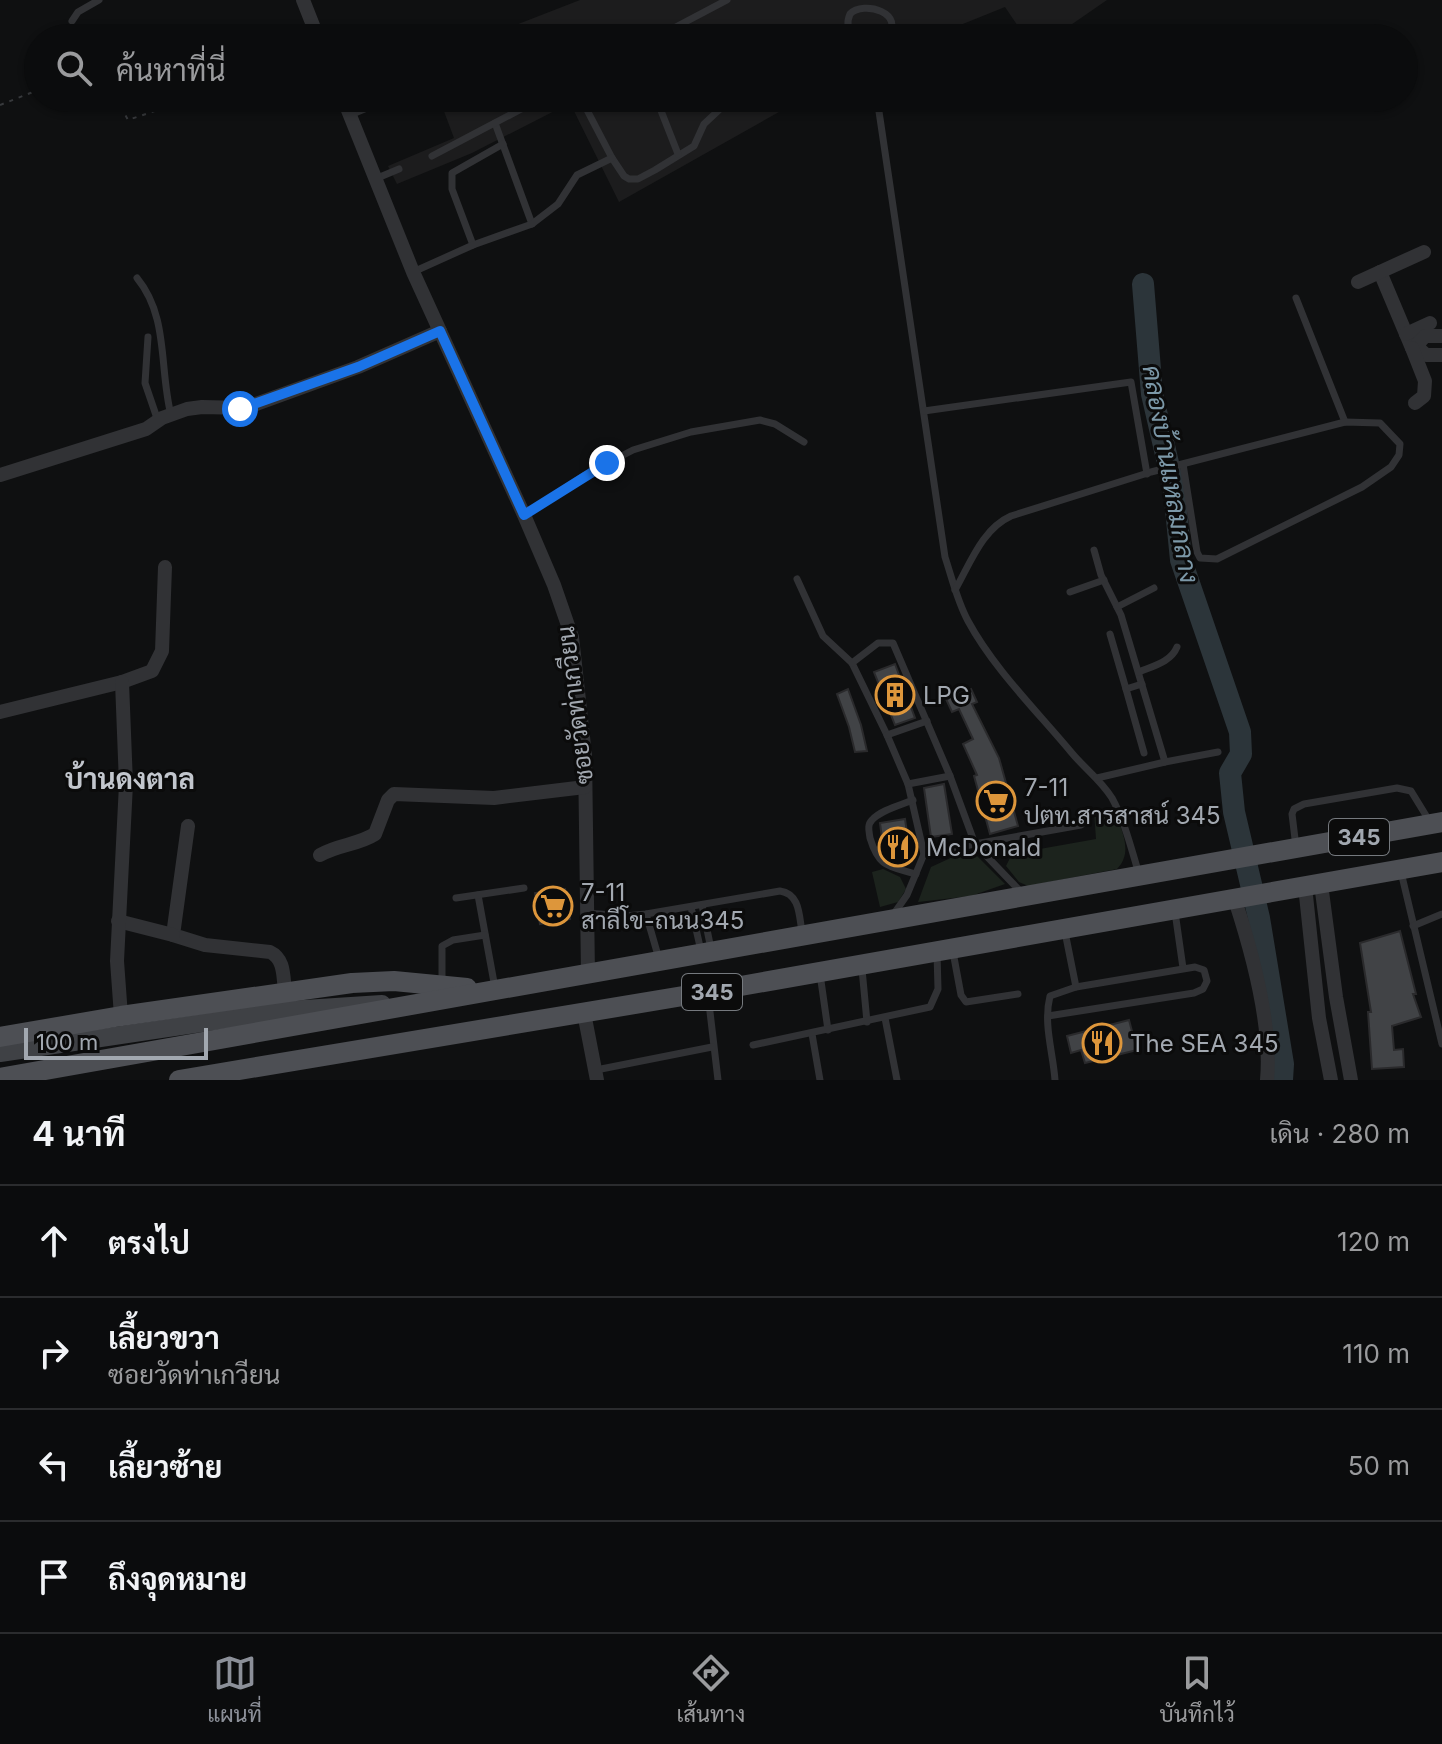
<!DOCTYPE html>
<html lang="th">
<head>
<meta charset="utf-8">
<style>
	:root { --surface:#0b0c0d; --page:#141516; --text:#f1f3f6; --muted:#9a9b9d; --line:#2b2c2e; --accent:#8c9099 }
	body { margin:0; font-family:Inter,Sarabun,sans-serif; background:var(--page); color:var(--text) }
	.scale { position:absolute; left:24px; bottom:20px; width:184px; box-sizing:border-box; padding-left:8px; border:4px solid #a2a8b0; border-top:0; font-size:22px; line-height:28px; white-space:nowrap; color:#a2a8b0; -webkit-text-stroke:6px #0b0b0b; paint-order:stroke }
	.stop { position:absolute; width:24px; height:24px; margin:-18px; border:6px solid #1a73e8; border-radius:50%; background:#fff }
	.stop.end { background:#1a73e8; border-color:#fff; box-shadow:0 2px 8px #0008 }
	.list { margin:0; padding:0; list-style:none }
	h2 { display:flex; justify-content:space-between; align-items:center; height:104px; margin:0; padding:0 32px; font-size:34px }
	h2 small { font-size:26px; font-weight:400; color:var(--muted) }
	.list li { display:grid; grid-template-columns:52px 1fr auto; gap:24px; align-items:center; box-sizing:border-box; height:112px; padding:0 32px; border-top:2px solid var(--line) }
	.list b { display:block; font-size:30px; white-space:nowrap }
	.list p { margin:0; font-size:26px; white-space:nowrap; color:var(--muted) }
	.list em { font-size:26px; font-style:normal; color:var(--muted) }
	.icon { flex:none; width:44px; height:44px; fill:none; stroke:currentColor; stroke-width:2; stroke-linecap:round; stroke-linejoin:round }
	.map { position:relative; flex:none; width:1442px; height:1080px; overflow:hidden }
	.search { position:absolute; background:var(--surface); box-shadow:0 2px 6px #0004; left:24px; right:24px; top:24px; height:88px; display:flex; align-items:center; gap:20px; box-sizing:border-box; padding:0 28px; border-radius:44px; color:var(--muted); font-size:30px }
	.sheet { height:552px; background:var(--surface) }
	nav { display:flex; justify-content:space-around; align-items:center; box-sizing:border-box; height:112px; border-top:2px solid var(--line); background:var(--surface); font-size:22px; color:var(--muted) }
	nav a { display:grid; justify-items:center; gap:4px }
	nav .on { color:var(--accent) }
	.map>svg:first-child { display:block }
	.built { fill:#1c1c1d }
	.green { fill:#1c231d }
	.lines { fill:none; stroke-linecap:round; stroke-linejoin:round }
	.river { stroke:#2c353a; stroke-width:22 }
	.building { fill:#414346; stroke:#2a2a2c; stroke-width:2 }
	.path { stroke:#37393c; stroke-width:2; stroke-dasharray:4 6; stroke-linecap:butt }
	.service { stroke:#313235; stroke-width:7 }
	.minor { stroke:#313235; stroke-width:14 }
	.secondary { stroke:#3f4145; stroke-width:18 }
	.primary { stroke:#4d4f54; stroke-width:20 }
	.route { stroke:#1a73e8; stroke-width:10 }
	.labels { text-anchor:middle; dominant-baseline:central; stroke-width:6; stroke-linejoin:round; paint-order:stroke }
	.shield { fill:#0b0b0b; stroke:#75797e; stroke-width:2 }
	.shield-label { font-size:22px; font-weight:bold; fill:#a2a8b0 }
	.poi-label { font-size:24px; fill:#a2a8b0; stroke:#0b0b0b; text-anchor:start }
	.street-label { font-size:24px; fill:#a2a8b0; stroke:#0b0b0b }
	.water-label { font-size:26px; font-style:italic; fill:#7c98a8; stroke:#0b0b0b }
	.quarter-label { font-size:28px; font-weight:bold; fill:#c2c6cd; stroke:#0b0b0b }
</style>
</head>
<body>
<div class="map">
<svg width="1442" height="1080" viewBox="0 0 1442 1080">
	<rect width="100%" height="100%" fill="#0f1011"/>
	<g class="built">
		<polygon points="580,0 1107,0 1052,38 1026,38 1005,7 948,30 938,38 482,38"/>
		<polygon points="439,98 804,98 619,202 570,103 472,153 397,184 388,166 454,138"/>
	</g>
	<g class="green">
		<path d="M 1114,809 C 1121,829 1134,852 1117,869 L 1028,886 L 1019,882 L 1006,866 L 1012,854 L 1096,839 L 1094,811 Z"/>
		<polygon points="955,856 977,856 1005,884 971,896 918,902 931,867"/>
		<polygon points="883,869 900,877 906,889 898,902 880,907 872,872"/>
	</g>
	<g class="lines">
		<polyline class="river" points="1143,284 1152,394 1174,489 1181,560 1240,732 1241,754 1230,773 1234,812 1259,918 1283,1064 1282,1080"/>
	</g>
	<g class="building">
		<polygon points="895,664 915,718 895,725 874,672"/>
		<polygon points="848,689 861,725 867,751 855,752 849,727 837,694"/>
		<polygon points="971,689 977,702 972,704 999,758 1018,826 990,834 974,776 977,775 963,744 973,739 959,709 952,712 946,699"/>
		<polygon points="944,784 952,834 931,837 924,788"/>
		<polygon points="905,819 910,853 906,858 894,861 884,854 880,823"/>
		<polygon points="565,889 570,919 540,924 535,893"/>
		<polygon points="1400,931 1416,994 1413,994 1421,1017 1392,1026 1394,1050 1403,1049 1404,1067 1372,1069 1368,1012 1371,1012 1360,943"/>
		<polygon points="1129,1020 1137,1050 1085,1063 1081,1050 1071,1053 1067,1036"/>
	</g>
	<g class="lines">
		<g class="path">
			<polyline points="116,98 128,120 193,98"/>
			<polyline points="0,105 38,90"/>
		</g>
		<g class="service">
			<polyline points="72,21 78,12 99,0"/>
			<polyline points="395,38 401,36"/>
			<polyline points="655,38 727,0"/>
			<path d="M 854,38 C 848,31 846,23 850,14 C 863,0 908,13 886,38"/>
			<polyline points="584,98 587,110 612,158 624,176 629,179 638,179 655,170 694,146 704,124 719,110 720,98"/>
			<polyline points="656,98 678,154"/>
			<path d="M 877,98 L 945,557 C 952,578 957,601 968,621 C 994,669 1036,710 1071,752 C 1084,768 1101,780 1112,798 C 1125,822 1131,848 1139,874"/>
			<polyline points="350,115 391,98"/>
			<polyline points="495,123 532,224"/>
			<polyline points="432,156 542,98"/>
			<polyline points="375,179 399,169"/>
			<polyline points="473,245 452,189 452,173 503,144"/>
			<polyline points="413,272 473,245 532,224 558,204 577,175 612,158"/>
			<path d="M 137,278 C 169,317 159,368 171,415"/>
			<polyline points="1296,298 1345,422"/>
			<polyline points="148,337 145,383 158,421"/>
			<polyline points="924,411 1131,382 1147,474"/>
			<polyline points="524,515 585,475 633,450 691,432 760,420 775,424 804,442"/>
			<polyline points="1094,550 1101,575 1121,615 1165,762 1097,778"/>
			<polyline points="797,579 823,636 852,663 887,735 908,784 924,854"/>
			<path d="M 955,590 C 970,564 982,529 1011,516 L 1151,472 L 1345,422 L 1380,423 L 1400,444 L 1399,455 L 1391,467 L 1362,487 L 1217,559 L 1200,558 L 1197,552 L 1183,464"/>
			<polyline points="1070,592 1104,580"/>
			<polyline points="1117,607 1154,588"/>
			<polyline points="1110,634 1126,689 1142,684"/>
			<polyline points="852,663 878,643 893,643 950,776 975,844 1081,825"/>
			<path d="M 1139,672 C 1153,666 1171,662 1177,647"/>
			<polyline points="1126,689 1144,753"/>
			<polyline points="887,735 927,721"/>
			<polyline points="1165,762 1218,752"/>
			<polyline points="908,784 950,776"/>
			<path d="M 913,800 C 901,805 881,810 872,820 C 867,825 869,831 870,838 C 879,868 889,866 916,874"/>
			<polyline points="1296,847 1292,814 1294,809 1304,804 1397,788 1411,791 1430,822"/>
			<polyline points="1401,872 1442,1044"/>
			<polyline points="478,895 495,988"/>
			<polyline points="456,898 524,888"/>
			<polyline points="702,905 711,949"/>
			<polyline points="691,907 701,951"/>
			<polyline points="1175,912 1183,968"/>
			<path d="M 587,913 L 625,916 L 646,914 L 780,891 C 800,894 799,915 802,932"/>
			<polyline points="646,914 659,959"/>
			<polyline points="893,915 907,895 924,854 975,844 1021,892"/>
			<polyline points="1413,926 1442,914"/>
			<polyline points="953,952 961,995 966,1002 1018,994"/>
			<polyline points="862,969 867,1022"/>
			<polyline points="820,974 828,1030"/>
			<polyline points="442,983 442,946 453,940 485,935"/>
			<polyline points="708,995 718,1080"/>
			<polyline points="1048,1016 1194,993 1203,989 1207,981 1204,970 1195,967 1076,987"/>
			<polyline points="885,1018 897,1080"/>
			<polyline points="812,1034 820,1080"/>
			<polyline points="753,1045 930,1007 938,989 937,953"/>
			<polyline points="596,1070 712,1047"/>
			<path d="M 1055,1080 C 1053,1052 1043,1024 1050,996 L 1076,987 L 1065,932"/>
		</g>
		<g class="minor">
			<polyline points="303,0 318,38"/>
			<polyline points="343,98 413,272 524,515 554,585 572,637 585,755 588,974"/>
			<polyline points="1380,272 1412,348 1416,346"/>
			<polyline points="1358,282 1424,252"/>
			<polyline points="1406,334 1430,323"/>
			<polyline points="1442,336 1425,336 1416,346 1426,355 1442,355"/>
			<polyline points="1412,348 1425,381 1424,396 1415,403"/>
			<polyline points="0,475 146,429 162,418 187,409 202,407 245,408 358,367 440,331"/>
			<polyline points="0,712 122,682 152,671 162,651 165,567"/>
			<path d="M 188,826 L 173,935 L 205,945 L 270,952 C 285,959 283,977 285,991"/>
			<path d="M 320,855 C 339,844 358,845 375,834 L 388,800 L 394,794 L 494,798 L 585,787"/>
			<polyline points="1321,884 1336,997 1351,1080"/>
			<polyline points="1305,886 1319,1018 1331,1080"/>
			<path d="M 1235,900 C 1252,952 1272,1025 1267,1080"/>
			<polyline points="118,921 173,935"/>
			<polyline points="584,1013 597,1080"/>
			<polyline points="121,1016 117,961 126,784 122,682"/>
		</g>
		<polyline class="secondary" points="0,1053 289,1010 382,1004"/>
		<g class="primary">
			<polyline points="0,1037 121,1016 352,983 394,981 467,988"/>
			<polyline points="0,1078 1442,822"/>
			<polyline points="179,1080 707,992 1442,862"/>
		</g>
	</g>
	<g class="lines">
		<polyline class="route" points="240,409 358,367 440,331 524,515 607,463"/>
	</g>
	<defs>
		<symbol id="building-ring" viewBox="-11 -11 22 22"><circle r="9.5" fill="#0b0b0b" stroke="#dd963b" stroke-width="1.5"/><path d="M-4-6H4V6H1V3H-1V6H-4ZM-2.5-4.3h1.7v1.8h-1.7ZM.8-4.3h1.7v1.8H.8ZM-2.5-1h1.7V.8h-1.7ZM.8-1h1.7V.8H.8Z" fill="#dd963b"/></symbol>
		<symbol id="supermarket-ring" viewBox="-11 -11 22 22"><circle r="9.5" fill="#0b0b0b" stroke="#dd963b" stroke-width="1.5"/><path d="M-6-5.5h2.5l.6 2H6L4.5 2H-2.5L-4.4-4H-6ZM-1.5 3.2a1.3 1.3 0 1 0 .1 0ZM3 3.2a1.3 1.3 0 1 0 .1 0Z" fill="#dd963b"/></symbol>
		<symbol id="restaurant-ring" viewBox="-11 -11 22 22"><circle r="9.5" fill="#0b0b0b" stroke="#dd963b" stroke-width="1.5"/><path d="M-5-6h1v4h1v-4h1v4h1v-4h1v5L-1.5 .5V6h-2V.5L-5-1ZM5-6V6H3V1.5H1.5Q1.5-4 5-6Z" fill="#dd963b"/></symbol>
	</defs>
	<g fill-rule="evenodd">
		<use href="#building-ring" x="873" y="673" width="44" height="44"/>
		<use href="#supermarket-ring" x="974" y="779" width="44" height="44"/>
		<use href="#restaurant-ring" x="876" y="825" width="44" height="44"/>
		<use href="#supermarket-ring" x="531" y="884" width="44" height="44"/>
		<use href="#restaurant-ring" x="1080" y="1021" width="44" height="44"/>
	</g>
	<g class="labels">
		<g class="shield">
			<rect x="1329" y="819" width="60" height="36" rx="6"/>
			<rect x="682" y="974" width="60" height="36" rx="6"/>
		</g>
		<g class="shield-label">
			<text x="1359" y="837">345</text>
			<text x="712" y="992">345</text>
		</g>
		<g class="poi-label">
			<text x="923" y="695">LPG</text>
			<text x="1024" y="787">7-11<tspan x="1024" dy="28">ปตท.สารสาสน์ 345</tspan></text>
			<text x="926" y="847">McDonald</text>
			<text x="581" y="892">7-11<tspan x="581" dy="28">สาลีโข-ถนน345</tspan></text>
			<text x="1130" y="1043">The SEA 345</text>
		</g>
		<g class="street-label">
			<text transform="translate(575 705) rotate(-97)">ซอยวัดท่าเกวียน</text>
		</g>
		<g class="water-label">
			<text transform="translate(1171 474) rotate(80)">คลองบ้านแหลมกลาง</text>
		</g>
		<g class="quarter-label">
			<text x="130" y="779">บ้านดงตาล</text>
		</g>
	</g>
</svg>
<div class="scale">100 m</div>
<div class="stop" style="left:240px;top:409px"></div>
<div class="stop end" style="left:607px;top:463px"></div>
<div class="search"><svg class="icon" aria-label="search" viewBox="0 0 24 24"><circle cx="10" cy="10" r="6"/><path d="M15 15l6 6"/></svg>ค้นหาที่นี่</div>
</div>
<section class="sheet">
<h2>4 นาที<small>เดิน · 280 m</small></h2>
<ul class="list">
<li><svg class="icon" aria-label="ahead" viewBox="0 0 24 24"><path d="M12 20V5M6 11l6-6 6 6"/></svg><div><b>ตรงไป</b></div><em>120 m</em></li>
<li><svg class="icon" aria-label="right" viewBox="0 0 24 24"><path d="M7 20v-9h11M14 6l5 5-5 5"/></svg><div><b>เลี้ยวขวา</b><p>ซอยวัดท่าเกวียน</p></div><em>110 m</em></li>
<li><svg class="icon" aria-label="left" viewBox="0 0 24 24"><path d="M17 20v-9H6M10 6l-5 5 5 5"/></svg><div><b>เลี้ยวซ้าย</b></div><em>50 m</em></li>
<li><svg class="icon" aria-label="arrive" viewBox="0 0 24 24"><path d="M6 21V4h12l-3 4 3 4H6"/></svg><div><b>ถึงจุดหมาย</b></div></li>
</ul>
</section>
<nav>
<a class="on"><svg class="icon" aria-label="map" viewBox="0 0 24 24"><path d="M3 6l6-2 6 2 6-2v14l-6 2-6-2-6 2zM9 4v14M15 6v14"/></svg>แผนที่</a>
<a><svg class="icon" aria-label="directions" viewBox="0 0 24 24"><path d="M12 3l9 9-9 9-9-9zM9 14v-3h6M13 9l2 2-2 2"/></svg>เส้นทาง</a>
<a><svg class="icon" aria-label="saved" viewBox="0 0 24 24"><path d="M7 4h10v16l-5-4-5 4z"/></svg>บันทึกไว้</a>
</nav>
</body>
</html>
